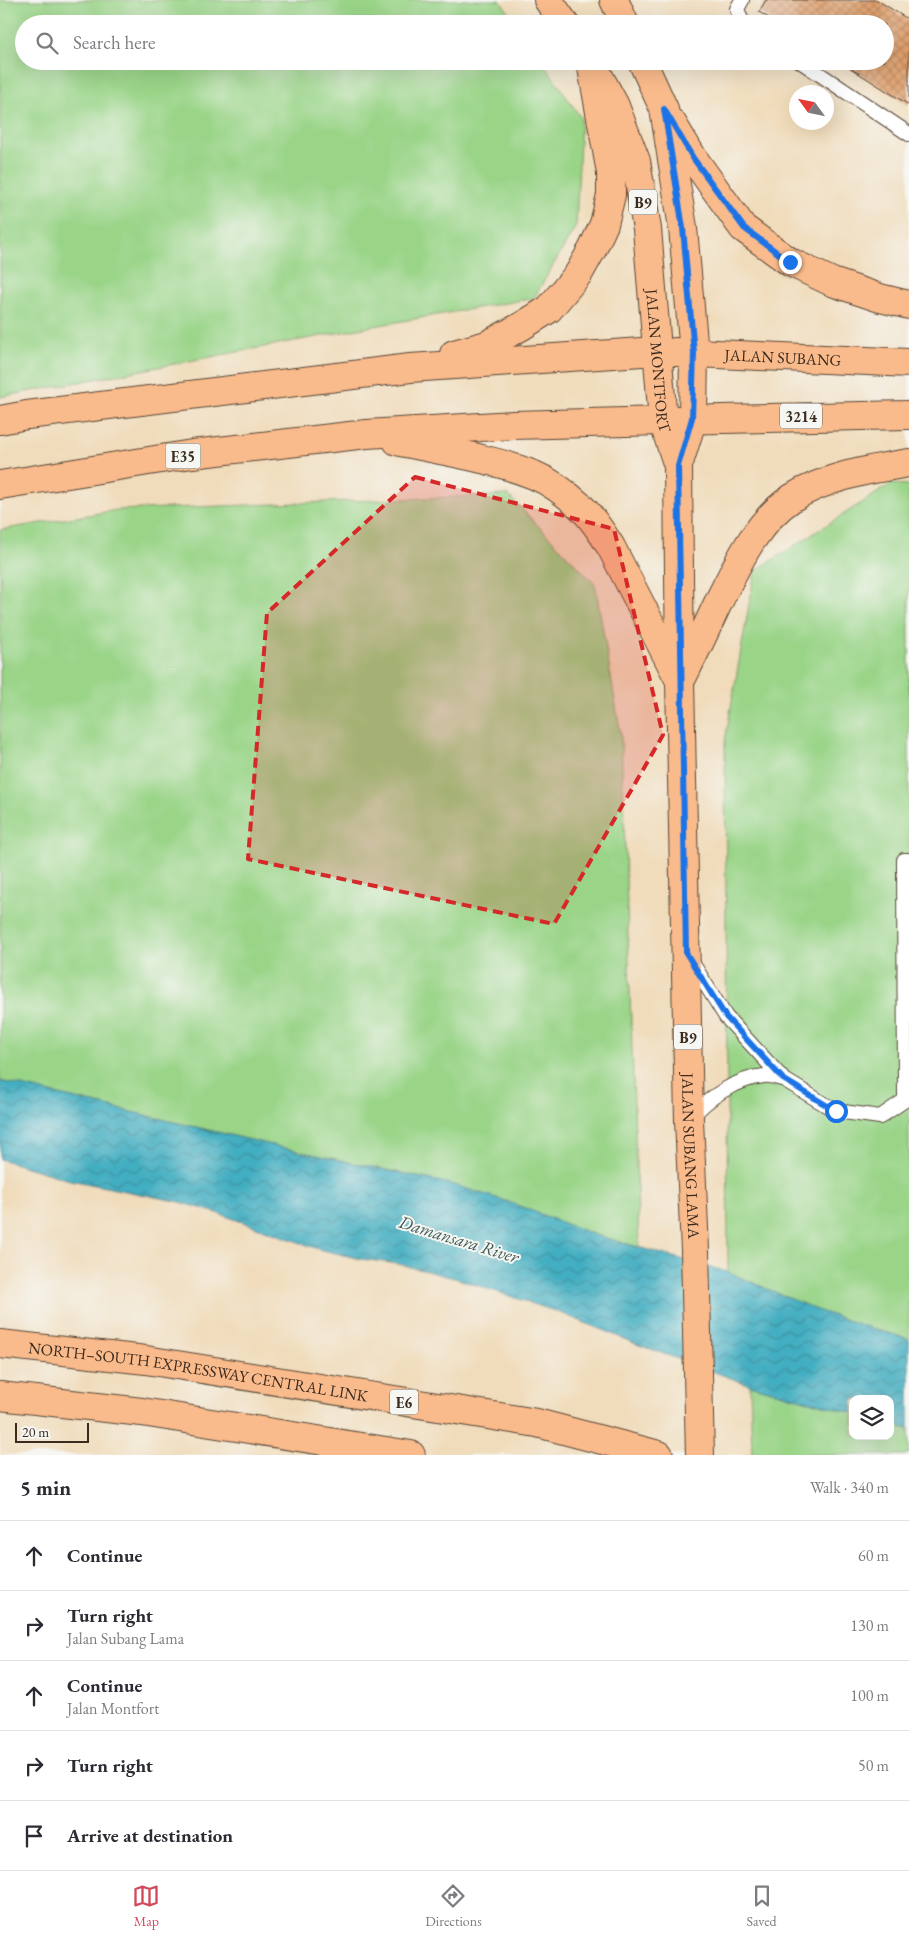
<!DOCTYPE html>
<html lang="en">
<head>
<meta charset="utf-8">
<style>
	:root { --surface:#fff; --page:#f2f2f3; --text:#2b2b33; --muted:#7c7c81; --line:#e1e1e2; --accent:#d1495b }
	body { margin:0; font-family:"EB Garamond",serif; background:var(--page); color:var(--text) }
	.controls { position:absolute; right:15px; bottom:15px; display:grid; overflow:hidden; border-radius:10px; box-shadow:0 5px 20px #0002 }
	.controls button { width:45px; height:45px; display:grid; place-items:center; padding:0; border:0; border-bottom:1px solid var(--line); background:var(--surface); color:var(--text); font:25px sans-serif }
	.compass { position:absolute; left:789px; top:85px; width:45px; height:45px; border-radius:50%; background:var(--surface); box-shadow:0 5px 20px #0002; rotate:303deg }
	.scale { position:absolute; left:15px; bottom:12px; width:74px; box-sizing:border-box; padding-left:5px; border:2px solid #3b2a1e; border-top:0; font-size:14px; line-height:18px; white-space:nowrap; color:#3b2a1e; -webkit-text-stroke:4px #f6f6f2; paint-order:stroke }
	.stop { position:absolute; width:15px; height:15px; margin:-11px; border:4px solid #1a73e8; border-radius:50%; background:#fff }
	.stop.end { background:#1a73e8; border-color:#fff; box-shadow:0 1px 5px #0008 }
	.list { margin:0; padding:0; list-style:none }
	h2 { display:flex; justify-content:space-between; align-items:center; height:65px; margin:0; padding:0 20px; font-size:21px }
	h2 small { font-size:16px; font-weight:400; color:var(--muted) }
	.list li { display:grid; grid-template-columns:32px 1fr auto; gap:15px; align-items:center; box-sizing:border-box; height:70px; padding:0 20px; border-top:1px solid var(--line) }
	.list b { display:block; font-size:19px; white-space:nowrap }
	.list p { margin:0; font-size:16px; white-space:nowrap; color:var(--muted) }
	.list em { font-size:16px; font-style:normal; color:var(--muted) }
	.icon { flex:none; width:28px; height:28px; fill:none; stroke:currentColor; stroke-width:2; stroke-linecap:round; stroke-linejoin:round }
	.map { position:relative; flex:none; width:909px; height:1455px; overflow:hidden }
	.search { position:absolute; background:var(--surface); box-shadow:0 5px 20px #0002; left:15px; right:15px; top:15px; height:55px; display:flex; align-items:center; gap:12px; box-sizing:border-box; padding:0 18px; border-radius:28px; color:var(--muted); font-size:19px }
	.sheet { height:415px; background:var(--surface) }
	nav { display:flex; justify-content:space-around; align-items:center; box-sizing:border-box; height:70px; border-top:1px solid var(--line); background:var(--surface); font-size:14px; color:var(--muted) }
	nav a { display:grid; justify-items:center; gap:2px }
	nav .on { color:var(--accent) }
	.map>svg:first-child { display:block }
	.green { fill:#99d487; stroke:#6a7f52 }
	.water { fill:url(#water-waves); stroke:#3f6c70 }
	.building { fill:url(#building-cross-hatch) }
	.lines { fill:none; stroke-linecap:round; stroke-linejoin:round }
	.lane-casing { stroke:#564535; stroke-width:16 }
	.primary-casing { stroke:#564535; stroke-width:30 }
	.highway-casing { stroke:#564535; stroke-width:30 }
	.lane { stroke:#fff; stroke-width:14 }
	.primary { stroke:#fabb8c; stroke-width:28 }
	.highway { stroke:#fabb8c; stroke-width:28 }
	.route { stroke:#1a73e8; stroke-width:6 }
	.marked { fill:#d62828; fill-opacity:0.2; stroke:#d62828; stroke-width:4; stroke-dasharray:10 6; stroke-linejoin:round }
	.labels { text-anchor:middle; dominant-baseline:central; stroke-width:4; stroke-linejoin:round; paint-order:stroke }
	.shield { fill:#f6f6f2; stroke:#73675e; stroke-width:1 }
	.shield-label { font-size:15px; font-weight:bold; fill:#3b2a1e }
	.street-label { font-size:16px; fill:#3b2a1e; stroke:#f6f6f2 }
	.water-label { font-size:18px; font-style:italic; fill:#3e5857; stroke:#f6f6f2 }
</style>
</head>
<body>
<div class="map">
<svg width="909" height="1455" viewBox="0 0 909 1455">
	<defs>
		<pattern id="water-waves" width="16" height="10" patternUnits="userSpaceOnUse" patternTransform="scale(1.25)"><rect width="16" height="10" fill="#43aec1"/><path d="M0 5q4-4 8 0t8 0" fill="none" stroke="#398e9c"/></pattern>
		<pattern id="building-cross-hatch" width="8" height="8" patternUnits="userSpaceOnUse" patternTransform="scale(1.25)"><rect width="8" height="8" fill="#df9e6a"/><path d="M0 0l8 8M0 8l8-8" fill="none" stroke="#b68157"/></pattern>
	</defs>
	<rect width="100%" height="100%" fill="#f6f6f2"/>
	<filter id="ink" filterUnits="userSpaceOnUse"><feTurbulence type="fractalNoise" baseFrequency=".02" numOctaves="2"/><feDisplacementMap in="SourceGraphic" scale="10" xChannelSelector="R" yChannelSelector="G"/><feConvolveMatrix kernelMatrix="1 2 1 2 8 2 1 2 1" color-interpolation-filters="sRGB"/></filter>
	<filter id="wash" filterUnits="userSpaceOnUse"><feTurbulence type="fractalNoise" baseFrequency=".0096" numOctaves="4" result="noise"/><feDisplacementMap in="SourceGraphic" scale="20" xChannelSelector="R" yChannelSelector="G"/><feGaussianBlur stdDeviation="1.12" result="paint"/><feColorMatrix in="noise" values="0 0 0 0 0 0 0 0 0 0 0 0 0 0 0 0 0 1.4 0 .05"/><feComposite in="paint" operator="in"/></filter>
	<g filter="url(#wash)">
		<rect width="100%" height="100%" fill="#f0dbba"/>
		<g class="green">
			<polygon points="0,0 500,0 517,24 24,24 24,61 542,61 581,118 576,226 534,298 374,326 0,397"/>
			<polygon points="891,484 909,485 909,1339 864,1326 817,1310 728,1272 725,741 755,571"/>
			<polygon points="508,495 595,584 621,736 639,1247 595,1235 506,1201 451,1184 289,1149 0,1081 0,530 117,510"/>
			<polygon points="750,1385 853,1413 853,1436 890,1436 890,1424 909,1429 909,1455 752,1455"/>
		</g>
		<polygon class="water" points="0,1081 289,1149 451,1184 506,1201 595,1235 728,1272 817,1310 864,1326 909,1339 909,1429 890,1424 890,1399 853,1399 853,1413 750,1385 636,1344 563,1314 458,1279 398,1264 361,1259 318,1249 217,1213 180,1202 70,1180 0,1159"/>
		<g id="blocks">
			<polygon class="building" points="766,0 877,0 909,20 909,105 839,61 885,61 885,24 779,24 759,12"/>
		</g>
	</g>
	<g filter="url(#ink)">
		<use href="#blocks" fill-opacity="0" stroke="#564535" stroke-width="1"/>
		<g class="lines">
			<defs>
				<g id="lane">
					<polyline points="742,0 737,9 743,24"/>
					<polyline points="800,61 909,134"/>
					<polyline points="909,860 904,860 905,1100 909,1098"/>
					<polyline points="691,961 726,1017 783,1079 836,1111 880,1117 905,1100"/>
					<path d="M 690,1119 C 707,1098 736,1079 764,1076 C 770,1075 777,1078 783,1079"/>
				</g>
				<g id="primary">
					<polyline points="548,0 565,24"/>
					<polyline points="614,0 625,24"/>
					<path id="s1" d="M 642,61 L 664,109 L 683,228 L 694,353 L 693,418 L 678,466 L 680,681 L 689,1120 L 695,1250 L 700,1455"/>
					<path id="s2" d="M 595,69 L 615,106 L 636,161 L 647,229 L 663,421 L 678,466"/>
					<polyline points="672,123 693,158 743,228 790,262 832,282 880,298 909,305"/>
					<path id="s3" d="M 675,352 L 909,363"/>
					<polyline points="675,420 909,415"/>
					<path d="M 683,676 C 695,652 707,627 718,603 C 737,565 755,523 792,498 C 825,477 871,469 909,463"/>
				</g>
				<g id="highway">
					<polyline points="454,354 487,345 522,326 549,309 579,273 593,248 604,224 611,195 611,173 591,62"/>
					<polyline points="0,420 27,415 410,368 656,351"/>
					<path d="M 397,441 C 442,451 491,458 534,475 C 551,482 568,495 581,507 C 593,518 602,533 611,547 L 680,681"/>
					<polyline points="0,485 192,454 367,434 513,425 663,421"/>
					<path id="s4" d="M 0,1344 L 146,1360 L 537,1423 L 659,1455"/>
					<polyline points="0,1396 142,1412 411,1455"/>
				</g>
			</defs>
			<use href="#lane" class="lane-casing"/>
			<use href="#primary" class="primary-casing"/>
			<use href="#highway" class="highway-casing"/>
			<use href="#lane" class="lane"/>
			<use href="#primary" class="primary"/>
			<use href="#highway" class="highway"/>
		</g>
	</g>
	<g class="lines" filter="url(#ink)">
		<polyline class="route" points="790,262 744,228 693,158 664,109 683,228 694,353 692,418 678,466 686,953 726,1017 783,1079 836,1111"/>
	</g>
	<path class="marked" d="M 415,477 L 614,529 L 663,735 L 554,924 L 248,859 L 267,613 Z"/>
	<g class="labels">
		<g class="shield">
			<rect x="629" y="189.5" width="28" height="25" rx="4"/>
			<rect x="780" y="403.5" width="42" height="25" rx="4"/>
			<rect x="165.5" y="443.5" width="35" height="25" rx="4"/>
			<rect x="674" y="1024.5" width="28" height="25" rx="4"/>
			<rect x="390" y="1389.5" width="28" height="25" rx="4"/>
		</g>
		<g class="shield-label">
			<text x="643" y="202">B9</text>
			<text x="801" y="416">3214</text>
			<text x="183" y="456">E35</text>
			<text x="688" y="1037">B9</text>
			<text x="404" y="1402">E6</text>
		</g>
		<g class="street-label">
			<text stroke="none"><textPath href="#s3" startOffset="108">JALAN SUBANG</textPath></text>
			<text stroke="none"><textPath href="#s2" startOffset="302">JALAN MONTFORT</textPath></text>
			<text stroke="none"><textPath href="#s1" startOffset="1104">JALAN SUBANG LAMA</textPath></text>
			<text stroke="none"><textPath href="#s4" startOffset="200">NORTH–SOUTH EXPRESSWAY CENTRAL LINK</textPath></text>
		</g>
		<g class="water-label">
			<text transform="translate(459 1239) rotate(17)">Damansara River</text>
		</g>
	</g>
</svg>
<div class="controls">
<button><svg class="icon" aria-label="layers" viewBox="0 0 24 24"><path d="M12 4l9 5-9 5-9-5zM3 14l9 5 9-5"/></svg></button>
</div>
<svg class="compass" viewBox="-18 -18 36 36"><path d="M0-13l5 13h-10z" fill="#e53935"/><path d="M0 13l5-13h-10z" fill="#7c7c81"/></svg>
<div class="scale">20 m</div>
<div class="stop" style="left:836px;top:1111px"></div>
<div class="stop end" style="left:790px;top:262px"></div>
<div class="search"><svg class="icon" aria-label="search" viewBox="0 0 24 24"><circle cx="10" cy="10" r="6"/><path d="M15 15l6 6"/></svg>Search here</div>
</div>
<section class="sheet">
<h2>5 min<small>Walk · 340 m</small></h2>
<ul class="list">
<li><svg class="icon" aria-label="ahead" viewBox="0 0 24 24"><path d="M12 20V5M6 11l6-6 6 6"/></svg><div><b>Continue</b></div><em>60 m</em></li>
<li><svg class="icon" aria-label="right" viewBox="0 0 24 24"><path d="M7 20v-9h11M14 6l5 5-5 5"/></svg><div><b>Turn right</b><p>Jalan Subang Lama</p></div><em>130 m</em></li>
<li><svg class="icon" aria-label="ahead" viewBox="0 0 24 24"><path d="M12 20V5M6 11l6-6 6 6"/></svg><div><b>Continue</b><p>Jalan Montfort</p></div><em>100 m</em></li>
<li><svg class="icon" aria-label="right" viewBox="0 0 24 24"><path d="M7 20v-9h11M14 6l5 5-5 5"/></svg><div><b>Turn right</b></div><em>50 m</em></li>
<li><svg class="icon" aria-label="arrive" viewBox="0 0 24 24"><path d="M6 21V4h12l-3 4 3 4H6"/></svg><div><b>Arrive at destination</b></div></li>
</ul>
</section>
<nav>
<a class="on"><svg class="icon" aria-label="map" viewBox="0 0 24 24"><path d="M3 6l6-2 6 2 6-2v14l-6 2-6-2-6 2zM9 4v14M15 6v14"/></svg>Map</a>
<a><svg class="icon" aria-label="directions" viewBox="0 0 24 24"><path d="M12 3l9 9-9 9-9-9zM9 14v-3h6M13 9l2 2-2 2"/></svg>Directions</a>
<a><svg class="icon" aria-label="saved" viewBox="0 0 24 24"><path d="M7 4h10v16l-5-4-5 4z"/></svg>Saved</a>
</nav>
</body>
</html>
